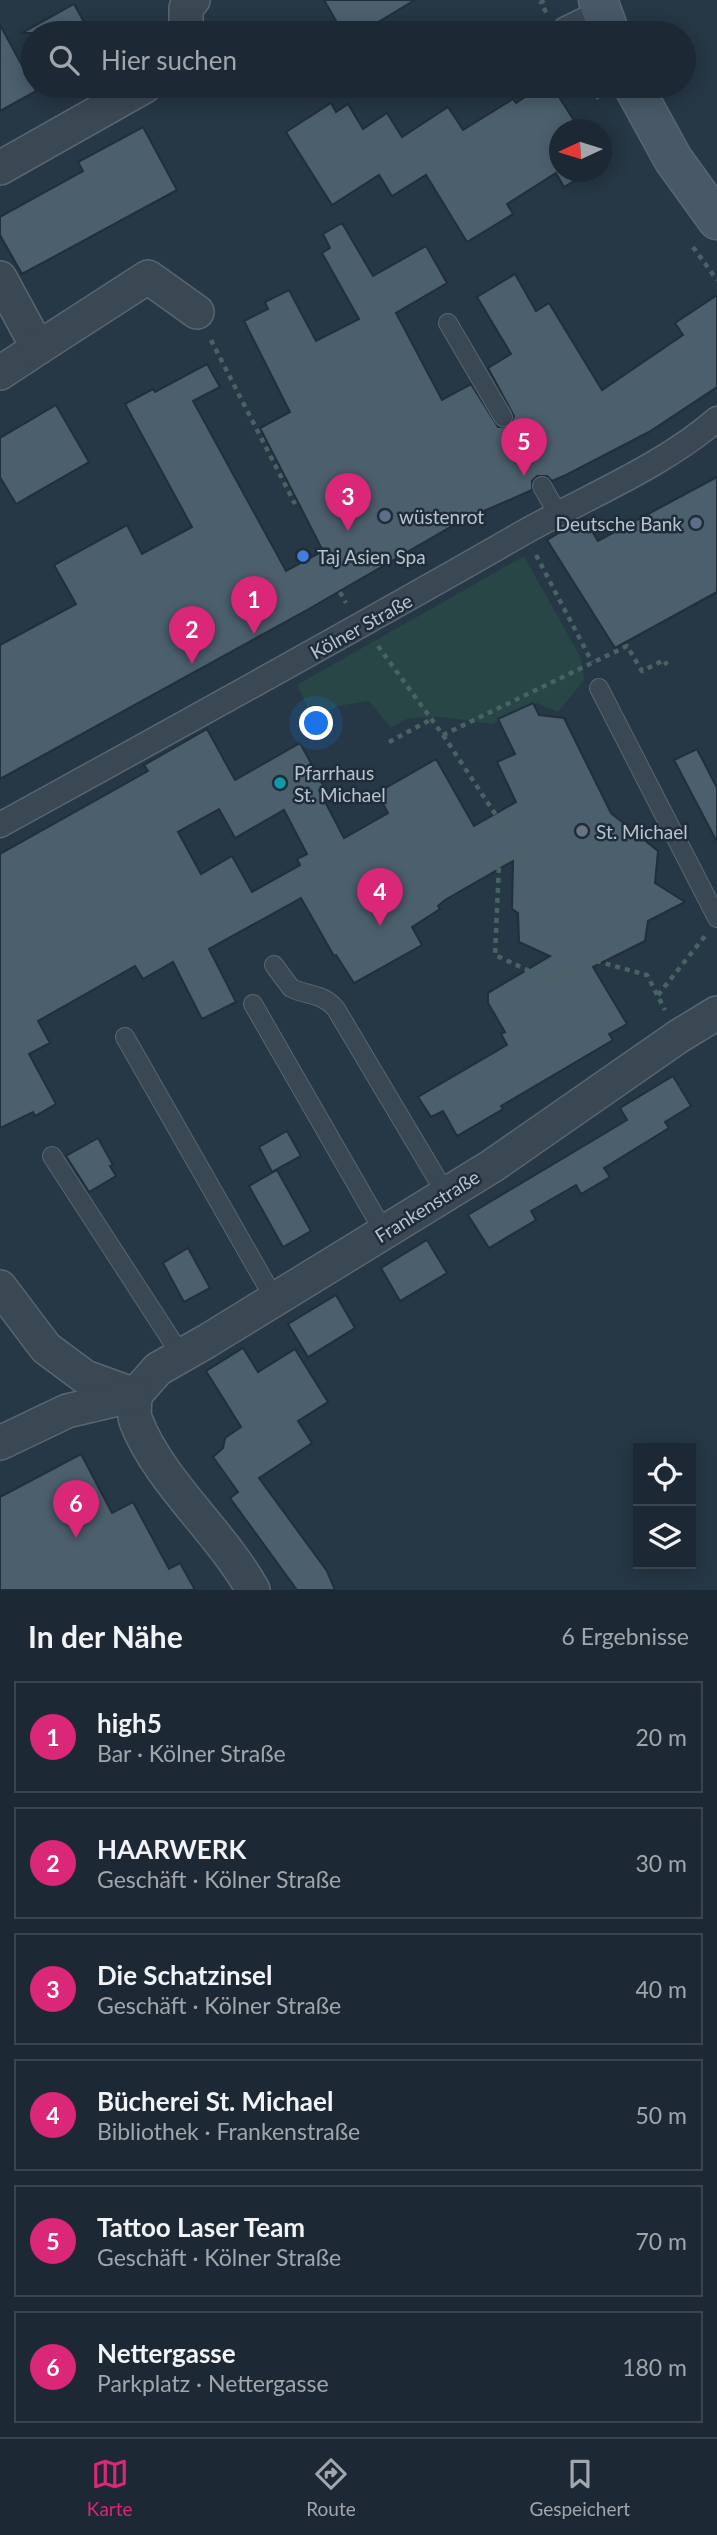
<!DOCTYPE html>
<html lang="de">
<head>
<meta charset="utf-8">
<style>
	:root { --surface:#1c2934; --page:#293540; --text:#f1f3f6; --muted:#a0a6ac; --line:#3a454f; --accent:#db2777 }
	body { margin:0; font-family:Lato,sans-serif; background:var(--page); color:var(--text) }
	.controls { position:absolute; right:21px; bottom:21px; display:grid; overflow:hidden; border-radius:0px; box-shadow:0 4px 18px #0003 }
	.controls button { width:63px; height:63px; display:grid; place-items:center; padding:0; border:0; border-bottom:2px solid var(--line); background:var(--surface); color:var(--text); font:35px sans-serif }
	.compass { position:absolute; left:549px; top:119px; width:63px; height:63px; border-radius:50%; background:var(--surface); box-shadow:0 4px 18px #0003; rotate:266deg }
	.you { position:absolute; left:317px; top:724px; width:24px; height:24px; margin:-18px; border:5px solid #fff; border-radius:50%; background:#1a73e8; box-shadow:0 0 0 10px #1a73e833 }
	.badge { display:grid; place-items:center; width:46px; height:46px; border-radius:50%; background:var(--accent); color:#fff; font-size:23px; font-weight:700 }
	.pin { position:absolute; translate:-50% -58px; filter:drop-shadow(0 2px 4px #0008) }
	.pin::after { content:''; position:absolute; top:37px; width:24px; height:21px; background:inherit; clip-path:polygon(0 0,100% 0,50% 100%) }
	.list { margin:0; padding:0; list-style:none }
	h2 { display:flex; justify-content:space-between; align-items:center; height:91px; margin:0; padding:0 28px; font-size:30px }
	h2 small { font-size:23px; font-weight:400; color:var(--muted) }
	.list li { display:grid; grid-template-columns:46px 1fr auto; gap:21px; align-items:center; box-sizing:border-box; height:112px; margin:0 14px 14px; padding:0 14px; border:2px solid var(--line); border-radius:0px }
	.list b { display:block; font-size:26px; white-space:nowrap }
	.list p { margin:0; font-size:23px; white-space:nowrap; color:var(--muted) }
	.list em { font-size:23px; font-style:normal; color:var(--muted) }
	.icon { flex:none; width:38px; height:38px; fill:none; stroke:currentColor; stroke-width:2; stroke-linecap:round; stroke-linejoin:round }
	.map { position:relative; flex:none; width:717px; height:1590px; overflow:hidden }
	.search { position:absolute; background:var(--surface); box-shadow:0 4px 18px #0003; left:21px; right:21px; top:21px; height:77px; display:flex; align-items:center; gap:18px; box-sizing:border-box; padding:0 24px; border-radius:38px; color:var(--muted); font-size:26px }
	.sheet { height:847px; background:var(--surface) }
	nav { display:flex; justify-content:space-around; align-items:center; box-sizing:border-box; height:98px; border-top:2px solid var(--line); background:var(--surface); font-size:19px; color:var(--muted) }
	nav a { display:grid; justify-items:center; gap:4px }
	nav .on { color:var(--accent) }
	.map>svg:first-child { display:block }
	.green { fill:#284645 }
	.building { fill:#4c5f6d; stroke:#212f3b; stroke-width:2; fill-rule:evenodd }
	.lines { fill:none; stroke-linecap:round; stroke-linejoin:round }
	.service-casing { stroke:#596671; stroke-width:20 }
	.pedestrian-casing { stroke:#596671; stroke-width:27 }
	.minor-casing { stroke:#596671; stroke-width:36 }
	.secondary-casing { stroke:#596671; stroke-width:41 }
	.path { stroke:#486363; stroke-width:4.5; stroke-dasharray:5 5; stroke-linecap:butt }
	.service { stroke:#3a4854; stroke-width:18 }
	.pedestrian { stroke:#3a4854; stroke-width:24 }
	.minor { stroke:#3a4854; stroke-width:33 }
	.secondary { stroke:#485867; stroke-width:38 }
	.service-dot { fill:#5c6f8a; stroke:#1f2d3a; stroke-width:2.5 }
	.shop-dot { fill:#3f7fe0; stroke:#1f2d3a; stroke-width:2.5 }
	.culture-dot { fill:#0f9aa8; stroke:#1f2d3a; stroke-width:2.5 }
	.worship-dot { fill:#6b7280; stroke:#1f2d3a; stroke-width:2.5 }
	.labels { text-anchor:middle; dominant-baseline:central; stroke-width:5; stroke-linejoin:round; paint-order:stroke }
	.poi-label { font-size:19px; fill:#b8c3cd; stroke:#1f2d3a; text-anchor:start }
	.street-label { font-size:19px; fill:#b8c3cd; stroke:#1f2d3a }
</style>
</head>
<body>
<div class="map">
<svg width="717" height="1590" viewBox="0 0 717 1590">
	<rect width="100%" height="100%" fill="#263745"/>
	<polygon class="green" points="524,556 581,658 584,680 558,712 537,703 492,724 443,717 409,718 391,728 369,701 338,706 314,720 297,685"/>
	<g class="building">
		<polygon points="324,0 415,0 360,33 343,33"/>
		<polygon points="74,4 90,33 22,33"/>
		<polygon points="0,25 36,91 0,111"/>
		<polygon points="542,86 552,86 580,130 559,130 559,172 589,172 564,187 556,173 507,204 513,214 467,242 426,175 392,196 379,175 332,205 286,132 331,103 336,112 348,104 363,129 387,113 402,137 448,107 463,130 513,99 516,103"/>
		<polygon points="143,127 177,190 22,274 0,235 0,217 83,171 78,162"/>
		<polygon points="342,223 373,276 426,246 447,283 396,313 442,400 471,384 498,427 509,426 514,416 488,368 511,354 477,297 515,274 536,311 549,303 602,390 683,335 675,323 717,295 717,387 649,432 566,475 552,481 547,476 537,476 532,481 532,490 461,521 307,610 0,779 0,645 76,604 54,565 127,525 142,554 192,527 125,404 153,389 155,392 207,364 220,387 193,401 286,571 323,551 260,428 290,412 244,321 268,309 265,302 289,290 316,341 359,319 322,253 330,248 323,234"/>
		<polygon points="56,405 89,462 16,504 0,477 0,438"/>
		<polygon points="717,477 717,592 615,648 547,540 584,518 598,541"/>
		<path d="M 533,703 L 539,715 L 564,718 L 611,813 L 658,851 L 655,883 L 685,902 L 648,921 L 645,941 L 593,967 L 627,1024 L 609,1034 L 613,1040 L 501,1106 L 503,1109 L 457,1136 L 443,1111 L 431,1117 L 418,1097 L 507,1045 L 501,1034 L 505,1032 L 488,1003 L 488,993 L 550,956 L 519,942 L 518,913 L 512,909 L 513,861 L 445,900 L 438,906 L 440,909 L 412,927 L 422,945 L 354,983 L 336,955 L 334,956 L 301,898 L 209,949 L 236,1002 L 202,1019 L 173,962 L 143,979 L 135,966 L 38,1021 L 50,1043 L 29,1054 L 56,1104 L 35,1116 L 33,1112 L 0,1128 L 0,854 L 148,771 L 144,765 L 207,729 L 235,780 L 300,743 L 324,787 L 319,790 L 344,838 L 388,813 L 377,793 L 436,759 L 474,826 L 516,802 L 497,762 L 515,754 L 498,719 ZM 219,809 L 235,838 L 284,810 L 307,854 L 297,859 L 300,865 L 252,892 L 232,856 L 201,874 L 178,832 Z"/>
		<polygon points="697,749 717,788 717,842 674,760"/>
		<polygon points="673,1076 691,1106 665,1122 669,1128 604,1168 610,1177 581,1194 576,1185 531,1211 536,1220 489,1248 468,1215 627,1120 620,1108"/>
		<polygon points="287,1131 301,1156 272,1172 259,1147"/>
		<polygon points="98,1138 113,1165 110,1166 116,1176 89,1192 66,1156"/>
		<polygon points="277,1170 311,1231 283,1247 249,1186"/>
		<polygon points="427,1240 447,1273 400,1301 381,1268"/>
		<polygon points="188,1248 210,1288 184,1302 163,1263"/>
		<polygon points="336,1295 355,1328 308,1357 288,1324"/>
		<polygon points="243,1348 258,1372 295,1349 328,1402 298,1421 312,1443 259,1478 327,1571 335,1590 297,1590 230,1498 238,1492 213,1457 223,1448 225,1438 241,1427 206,1371"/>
		<polygon points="81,1454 112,1513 133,1502 169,1569 180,1563 195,1590 0,1590 0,1497"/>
	</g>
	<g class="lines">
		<defs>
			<g id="service">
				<polyline points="448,323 503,417"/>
				<polyline points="542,486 558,514"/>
				<polyline points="599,688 717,918"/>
				<path d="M 274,965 L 291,988 C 308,996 323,993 336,1009 L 446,1194"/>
				<polyline points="253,1004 384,1232"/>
				<polyline points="125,1037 275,1300"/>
				<polyline points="52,1156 181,1355"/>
			</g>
			<path id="pedestrian" d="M 0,825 C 174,729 349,633 521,534 C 584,498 662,467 717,419"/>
			<g id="minor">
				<polyline points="186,33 186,8 193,0"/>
				<polyline points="568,33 603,16"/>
				<polyline points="0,168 145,86"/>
				<polyline points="0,278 38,348 0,373"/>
				<polyline points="38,348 148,277 197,312"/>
				<polyline points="0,1287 46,1348 85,1377 135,1395"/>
				<polyline points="135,1395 158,1369 207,1341 492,1166 679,1036 717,1013"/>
				<path d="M 135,1395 C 135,1403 133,1414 136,1421 C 159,1481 221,1532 253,1590"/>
				<polyline points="0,1443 67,1411 135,1395"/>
			</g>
			<g id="secondary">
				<polyline points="598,0 610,33"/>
				<polyline points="633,86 673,159 717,220"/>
			</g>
		</defs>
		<use href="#service" class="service-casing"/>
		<use href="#pedestrian" class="pedestrian-casing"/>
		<use href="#minor" class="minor-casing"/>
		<use href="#secondary" class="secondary-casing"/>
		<g class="path">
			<polyline points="544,0 541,3 547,14"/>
			<polyline points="591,86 600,101"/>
			<polyline points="693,247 717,280"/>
			<polyline points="211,340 295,504"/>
			<polyline points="536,555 592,662"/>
			<polyline points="340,592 346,603"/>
			<polyline points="378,646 443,735 627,646 642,671 664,660 667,665"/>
			<polyline points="443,735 521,853 499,864 495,955 551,981 589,959 647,975 665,1010"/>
			<polyline points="389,742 432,719"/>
			<polyline points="658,995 705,936"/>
		</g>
		<use href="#service" class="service"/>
		<use href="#pedestrian" class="pedestrian"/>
		<use href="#minor" class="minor"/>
		<use href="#secondary" class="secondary"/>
	</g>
	<g class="service-dot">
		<circle cx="385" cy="516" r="7"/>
		<circle cx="696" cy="523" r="7"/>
	</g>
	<circle class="shop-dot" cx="303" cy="556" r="7"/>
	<circle class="culture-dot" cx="280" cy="783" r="7"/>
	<circle class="worship-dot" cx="582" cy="831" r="7"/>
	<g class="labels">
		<g class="poi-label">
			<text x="399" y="516">wüstenrot</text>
			<text x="682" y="523" text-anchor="end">Deutsche Bank</text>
			<text x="317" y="556">Taj Asien Spa</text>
			<text x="294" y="772">Pfarrhaus<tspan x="294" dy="22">St. Michael</tspan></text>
			<text x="596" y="831">St. Michael</text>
		</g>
		<g class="street-label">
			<text transform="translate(361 626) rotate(-29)">Kölner Straße</text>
			<text transform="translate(427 1206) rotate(-32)">Frankenstraße</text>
		</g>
	</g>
</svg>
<div class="controls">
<button><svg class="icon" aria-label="locate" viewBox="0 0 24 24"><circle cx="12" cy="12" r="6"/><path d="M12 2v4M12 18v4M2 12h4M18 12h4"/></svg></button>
<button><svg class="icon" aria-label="layers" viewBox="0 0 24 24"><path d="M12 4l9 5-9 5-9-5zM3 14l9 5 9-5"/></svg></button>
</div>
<svg class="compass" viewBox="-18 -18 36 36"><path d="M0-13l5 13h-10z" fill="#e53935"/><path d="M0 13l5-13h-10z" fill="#a0a6ac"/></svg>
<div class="you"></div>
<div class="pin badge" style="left:254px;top:634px">1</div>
<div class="pin badge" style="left:192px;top:664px">2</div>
<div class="pin badge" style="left:348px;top:531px">3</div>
<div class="pin badge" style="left:380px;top:926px">4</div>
<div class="pin badge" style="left:524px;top:476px">5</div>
<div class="pin badge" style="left:76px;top:1538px">6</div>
<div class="search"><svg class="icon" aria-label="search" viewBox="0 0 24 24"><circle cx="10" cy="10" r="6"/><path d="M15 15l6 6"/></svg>Hier suchen</div>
</div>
<section class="sheet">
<h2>In der Nähe<small>6 Ergebnisse</small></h2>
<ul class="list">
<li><span class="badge">1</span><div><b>high5</b><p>Bar · Kölner Straße</p></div><em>20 m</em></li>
<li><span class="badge">2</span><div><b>HAARWERK</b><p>Geschäft · Kölner Straße</p></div><em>30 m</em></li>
<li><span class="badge">3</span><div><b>Die Schatzinsel</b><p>Geschäft · Kölner Straße</p></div><em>40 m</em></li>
<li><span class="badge">4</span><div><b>Bücherei St. Michael</b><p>Bibliothek · Frankenstraße</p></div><em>50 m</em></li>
<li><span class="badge">5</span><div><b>Tattoo Laser Team</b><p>Geschäft · Kölner Straße</p></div><em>70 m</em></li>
<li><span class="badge">6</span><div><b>Nettergasse</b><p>Parkplatz · Nettergasse</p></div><em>180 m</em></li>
</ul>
</section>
<nav>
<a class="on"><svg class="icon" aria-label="map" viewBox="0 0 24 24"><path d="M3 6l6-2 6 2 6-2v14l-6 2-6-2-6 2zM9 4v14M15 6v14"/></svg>Karte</a>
<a><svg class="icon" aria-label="directions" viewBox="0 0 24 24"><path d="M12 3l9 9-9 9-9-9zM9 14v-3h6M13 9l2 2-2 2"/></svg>Route</a>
<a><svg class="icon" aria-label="saved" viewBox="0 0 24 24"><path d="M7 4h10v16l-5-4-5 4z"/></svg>Gespeichert</a>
</nav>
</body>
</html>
